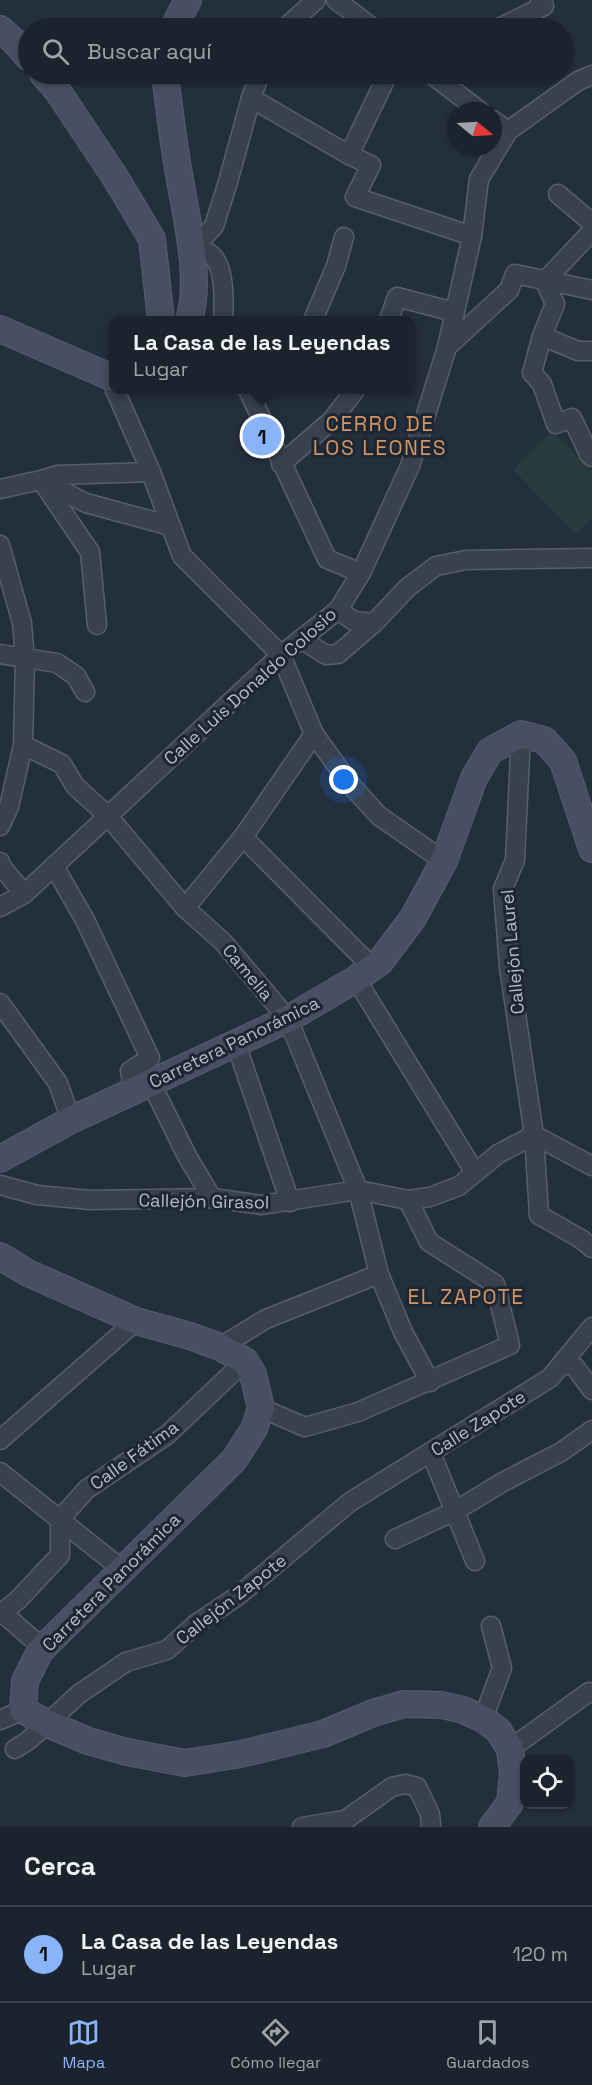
<!DOCTYPE html>
<html lang="es">
<head>
<meta charset="utf-8">
<style>
	:root { --surface:#1b232e; --page:#282f3a; --text:#f1f3f6; --muted:#a0a4aa; --line:#39404a; --accent:#8ab4f8 }
	body { margin:0; font-family:"Space Grotesk",sans-serif; background:var(--page); color:var(--text) }
	.controls { position:absolute; right:18px; bottom:18px; display:grid; overflow:hidden; border-radius:12px; box-shadow:0 2px 4px #0004 }
	.controls button { width:54px; height:54px; display:grid; place-items:center; padding:0; border:0; border-bottom:2px solid var(--line); background:var(--surface); color:var(--text); font:30px sans-serif }
	.compass { position:absolute; left:448px; top:102px; width:54px; height:54px; border-radius:50%; background:var(--surface); box-shadow:0 2px 4px #0004; rotate:108deg }
	.you { position:absolute; left:344px; top:780px; width:21px; height:21px; margin:-15px; border:4px solid #fff; border-radius:50%; background:#1a73e8; box-shadow:0 0 0 9px #1a73e833 }
	.badge { display:grid; place-items:center; width:39px; height:39px; border-radius:50%; background:var(--accent); color:#111; font-size:20px; font-weight:700 }
	.pin { position:absolute; translate:-50% -50%; border:3px solid #fff; box-shadow:0 2px 6px #0006 }
	.popup { position:absolute; left:109px; top:316px; width:306px; height:78px; box-sizing:border-box; display:grid; place-content:center; border-radius:12px; background:var(--surface); filter:drop-shadow(0 2px 4px #0005); font-size:20px; white-space:nowrap; color:var(--muted) }
	.popup b { font-size:22px; color:var(--text) }
	.popup::after { content:''; position:absolute; left:50%; top:100%; margin-left:-12px; border:12px solid transparent; border-top-color:var(--surface) }
	.list { margin:0; padding:0; list-style:none }
	h2 { display:flex; justify-content:space-between; align-items:center; height:78px; margin:0; padding:0 24px; font-size:26px }
	h2 small { font-size:20px; font-weight:400; color:var(--muted) }
	.list li { display:grid; grid-template-columns:39px 1fr auto; gap:18px; align-items:center; box-sizing:border-box; height:96px; padding:0 24px; border-top:2px solid var(--line) }
	.list b { display:block; font-size:22px; white-space:nowrap }
	.list p { margin:0; font-size:20px; white-space:nowrap; color:var(--muted) }
	.list em { font-size:20px; font-style:normal; color:var(--muted) }
	.icon { flex:none; width:33px; height:33px; fill:none; stroke:currentColor; stroke-width:2; stroke-linecap:round; stroke-linejoin:round }
	.map { position:relative; flex:none; width:592px; height:1827px; overflow:hidden }
	.search { position:absolute; background:var(--surface); box-shadow:0 2px 4px #0004; left:18px; right:18px; top:18px; height:66px; display:flex; align-items:center; gap:15px; box-sizing:border-box; padding:0 21px; border-radius:33px; color:var(--muted); font-size:22px }
	.sheet { height:174px; background:var(--surface) }
	nav { display:flex; justify-content:space-around; align-items:center; box-sizing:border-box; height:84px; border-top:2px solid var(--line); background:var(--surface); font-size:16px; color:var(--muted) }
	nav a { display:grid; justify-items:center; gap:3px }
	nav .on { color:var(--accent) }
	.map>svg:first-child { display:block }
	.green { fill:#263c3f }
	.lines { fill:none; stroke-linecap:round; stroke-linejoin:round }
	.street-casing { stroke:#565f6c; stroke-width:21 }
	.secondary-casing { stroke:#565f6c; stroke-width:28 }
	.street { stroke:#38414e; stroke-width:18 }
	.secondary { stroke:#465061; stroke-width:26 }
	.labels { text-anchor:middle; dominant-baseline:central; stroke-width:6; stroke-linejoin:round; paint-order:stroke }
	.street-label { font-size:18px; fill:#b4bcc9; stroke:#1d2633 }
	.quarter-label { font-size:21px; letter-spacing:1.5px; fill:#d59563; stroke:#1d2633 }
</style>
</head>
<body>
<div class="map">
<svg width="592" height="1827" viewBox="0 0 592 1827">
	<rect width="100%" height="100%" fill="#242f3e"/>
	<polygon class="green" points="552,431 592,471 592,518 576,534 513,470"/>
	<g class="lines">
		<defs>
			<g id="street">
				<polyline points="336,0 373,28"/>
				<polyline points="285,28 316,0"/>
				<polyline points="499,28 544,6 540,0"/>
				<polyline points="431,74 480,111"/>
				<polyline points="251,98 349,155 371,165 355,197 472,236"/>
				<polyline points="493,120 508,131"/>
				<polyline points="349,155 388,74"/>
				<polyline points="558,194 592,223"/>
				<polyline points="192,250 214,226 228,182 251,98 260,74"/>
				<path d="M 192,250 C 196,251 203,251 207,252 C 226,261 224,303 223,320"/>
				<polyline points="545,281 555,304 542,336 532,373 542,384 556,424 572,418 589,454 592,457"/>
				<polyline points="545,281 592,231"/>
				<polyline points="313,320 336,266 344,237"/>
				<polyline points="389,320 397,297 454,312"/>
				<polyline points="542,336 578,351 592,351"/>
				<polyline points="447,347 509,290 515,274 592,290"/>
				<polyline points="115,390 151,472 182,556 281,655 314,734 350,784 379,816 444,861"/>
				<polyline points="248,390 327,559 361,573"/>
				<polyline points="281,464 332,420 355,390"/>
				<polyline points="0,489 41,480 86,503 171,526"/>
				<polyline points="0,545 22,623 25,659 23,745 9,807 0,826"/>
				<polyline points="338,610 354,621 374,623 407,588 436,566 466,560 592,558"/>
				<polyline points="97,625 90,552 41,480 57,475 151,472"/>
				<polyline points="301,639 326,655 338,654 374,623"/>
				<polyline points="0,654 57,663 76,676 85,692"/>
				<polyline points="521,734 515,860 503,889 509,967 534,1135 539,1215 581,1239 592,1248"/>
				<polyline points="23,745 62,764 75,786 108,816 185,908 223,942 288,1019 358,1190 379,1274 403,1332 430,1382"/>
				<polyline points="243,837 373,968"/>
				<polyline points="0,862 1,866 24,894"/>
				<polyline points="54,866 85,920 150,1058 130,1071 134,1091"/>
				<polyline points="0,907 24,894 281,655 338,610 361,573 410,466 447,347 472,236 479,179 508,131 578,81 592,75"/>
				<polyline points="185,908 243,837 314,734"/>
				<polyline points="356,979 474,1171"/>
				<polyline points="0,1003 58,1083 71,1120"/>
				<polyline points="236,1044 290,1202"/>
				<polyline points="151,1083 187,1156 212,1198"/>
				<polyline points="534,1135 592,1166"/>
				<polyline points="0,1185 37,1195 90,1200 212,1198 262,1205 358,1190 408,1200 430,1197 459,1186 498,1154 534,1135"/>
				<polyline points="220,1347 266,1319 379,1274"/>
				<polyline points="563,1363 575,1367 592,1390"/>
				<polyline points="261,1408 305,1427 358,1412 510,1345 495,1284 429,1242 408,1200"/>
				<polyline points="0,1440 136,1321"/>
				<polyline points="431,1453 475,1561"/>
				<polyline points="0,1472 123,1570"/>
				<polyline points="395,1539 455,1511 503,1482 561,1452 592,1430"/>
				<polyline points="0,1611 43,1648"/>
				<polyline points="0,1614 18,1600 60,1555 60,1519 87,1489 167,1435 245,1361"/>
				<polyline points="483,1719 502,1668 491,1626"/>
				<polyline points="0,1720 23,1710"/>
				<polyline points="15,1749 29,1740 79,1694 126,1662 167,1650 196,1624 239,1595 350,1502 550,1378 592,1327"/>
				<polyline points="510,1749 589,1692 592,1693"/>
				<polyline points="302,1827 344,1820 344,1823"/>
				<polyline points="335,1827 392,1787 405,1784 417,1787 430,1814 431,1827"/>
			</g>
			<g id="secondary">
				<polyline points="175,28 177,21 188,0"/>
				<polyline points="0,29 15,42 28,57"/>
				<polyline points="43,74 57,90 115,177 152,239 161,320"/>
				<path d="M 165,74 C 169,107 173,141 179,174 C 186,217 202,279 189,320"/>
				<polyline points="0,329 113,378"/>
				<polyline points="0,1159 71,1120 288,1019 356,979 380,962 413,918 444,861 474,778 490,751 521,734 544,740 563,761 592,849"/>
				<polyline points="0,1256 28,1273 136,1321 190,1336 220,1347 245,1361 253,1374 261,1408 254,1429 234,1460 40,1651 25,1681 23,1710 48,1724 88,1741 127,1752 185,1763 241,1754 323,1734 373,1713 404,1704 442,1705 463,1710 483,1719 498,1730 510,1749 513,1774 510,1803 492,1827"/>
			</g>
		</defs>
		<use href="#street" class="street-casing"/>
		<use href="#secondary" class="secondary-casing"/>
		<use href="#street" class="street"/>
		<use href="#secondary" class="secondary"/>
	</g>
	<g class="labels">
		<g class="street-label">
			<text transform="translate(250 686) rotate(-42)">Calle Luis Donaldo Colosio</text>
			<text transform="translate(512 952) rotate(-95)">Callejón Laurel</text>
			<text transform="translate(248 972) rotate(50)">Camelia</text>
			<text transform="translate(234 1042) rotate(-26)">Carretera Panorámica</text>
			<text transform="translate(204 1201) rotate(1)">Callejón Girasol</text>
			<text transform="translate(478 1423) rotate(-32)">Calle Zapote</text>
			<text transform="translate(134 1455) rotate(-36)">Calle Fátima</text>
			<text transform="translate(111 1582) rotate(-45)">Carretera Panorámica</text>
			<text transform="translate(231 1599) rotate(-38)">Callejón Zapote</text>
		</g>
		<g class="quarter-label">
			<text x="380" y="423">CERRO DE<tspan x="380" dy="24">LOS LEONES</tspan></text>
			<text x="466" y="1296">EL ZAPOTE</text>
		</g>
	</g>
</svg>
<div class="controls">
<button><svg class="icon" aria-label="locate" viewBox="0 0 24 24"><circle cx="12" cy="12" r="6"/><path d="M12 2v4M12 18v4M2 12h4M18 12h4"/></svg></button>
</div>
<svg class="compass" viewBox="-18 -18 36 36"><path d="M0-13l5 13h-10z" fill="#e53935"/><path d="M0 13l5-13h-10z" fill="#a0a4aa"/></svg>
<div class="you"></div>
<div class="pin badge" style="left:262px;top:436px">1</div>
<div class="popup"><b>La Casa de las Leyendas</b>Lugar</div>
<div class="search"><svg class="icon" aria-label="search" viewBox="0 0 24 24"><circle cx="10" cy="10" r="6"/><path d="M15 15l6 6"/></svg>Buscar aquí</div>
</div>
<section class="sheet">
<h2>Cerca<small></small></h2>
<ul class="list">
<li><span class="badge">1</span><div><b>La Casa de las Leyendas</b><p>Lugar</p></div><em>120 m</em></li>
</ul>
</section>
<nav>
<a class="on"><svg class="icon" aria-label="map" viewBox="0 0 24 24"><path d="M3 6l6-2 6 2 6-2v14l-6 2-6-2-6 2zM9 4v14M15 6v14"/></svg>Mapa</a>
<a><svg class="icon" aria-label="directions" viewBox="0 0 24 24"><path d="M12 3l9 9-9 9-9-9zM9 14v-3h6M13 9l2 2-2 2"/></svg>Cómo llegar</a>
<a><svg class="icon" aria-label="saved" viewBox="0 0 24 24"><path d="M7 4h10v16l-5-4-5 4z"/></svg>Guardados</a>
</nav>
</body>
</html>
